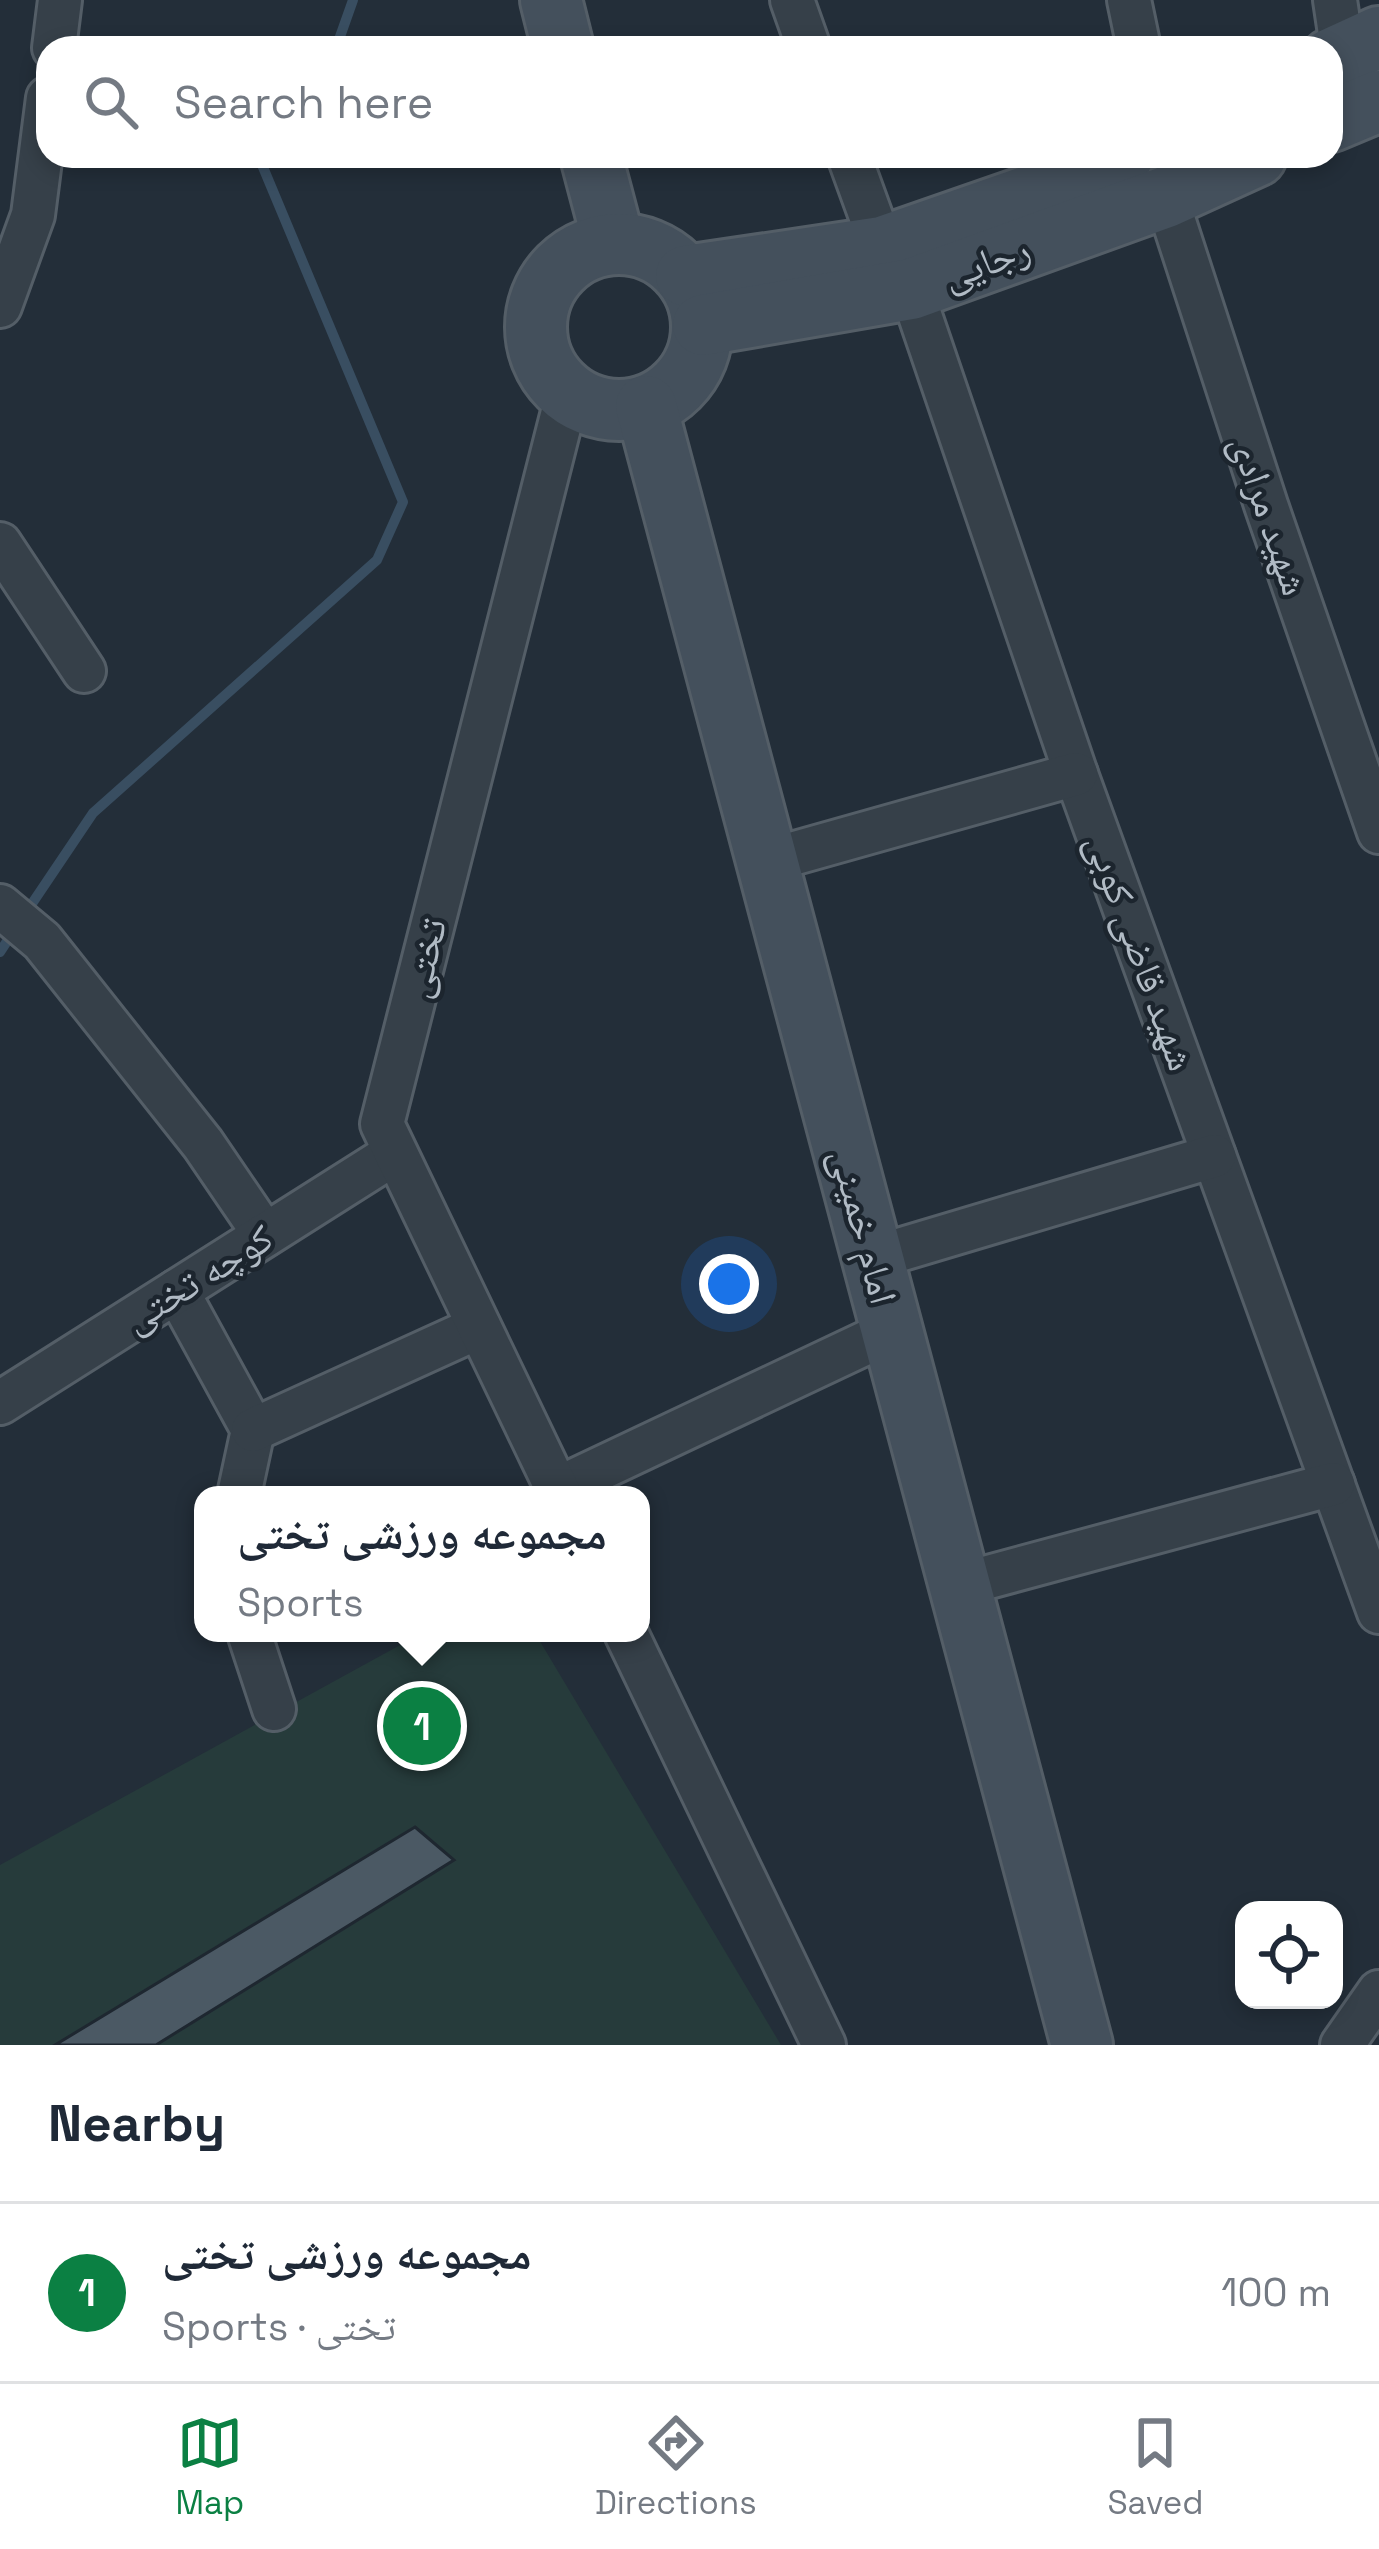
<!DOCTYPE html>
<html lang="en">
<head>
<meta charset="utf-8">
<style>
	:root { --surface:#fff; --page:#f6f6f7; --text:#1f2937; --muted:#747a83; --line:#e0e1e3; --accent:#0b8043 }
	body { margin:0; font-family:"Space Grotesk","Noto Naskh Arabic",sans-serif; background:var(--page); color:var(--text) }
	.controls { position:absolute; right:36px; bottom:36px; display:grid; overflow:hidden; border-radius:24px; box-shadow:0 6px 18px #0003 }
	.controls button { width:108px; height:108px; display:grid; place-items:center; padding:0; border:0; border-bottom:3px solid var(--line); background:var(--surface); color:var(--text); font:60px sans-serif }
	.you { position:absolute; left:729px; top:1284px; width:42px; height:42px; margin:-30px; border:9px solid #fff; border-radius:50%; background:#1a73e8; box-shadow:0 0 0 18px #1a73e833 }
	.badge { display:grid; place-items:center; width:78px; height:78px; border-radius:50%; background:var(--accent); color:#fff; font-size:39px; font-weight:700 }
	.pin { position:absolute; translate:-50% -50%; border:6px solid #fff; box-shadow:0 3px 12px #0006 }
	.popup { position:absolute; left:194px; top:1486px; width:456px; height:156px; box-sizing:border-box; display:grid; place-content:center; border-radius:24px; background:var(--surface); filter:drop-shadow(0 3px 9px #0005); font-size:39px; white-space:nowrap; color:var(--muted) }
	.popup b { font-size:45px; color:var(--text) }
	.popup::after { content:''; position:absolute; left:50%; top:100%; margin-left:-24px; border:24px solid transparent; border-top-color:var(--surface) }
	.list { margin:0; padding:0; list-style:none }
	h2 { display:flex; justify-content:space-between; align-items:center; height:156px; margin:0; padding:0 48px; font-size:51px }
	h2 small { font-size:39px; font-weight:400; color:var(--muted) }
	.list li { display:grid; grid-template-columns:78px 1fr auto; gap:36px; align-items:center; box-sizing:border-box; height:180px; padding:0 48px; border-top:3px solid var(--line) }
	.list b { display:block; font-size:45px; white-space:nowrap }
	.list p { margin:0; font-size:39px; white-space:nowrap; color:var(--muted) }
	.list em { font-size:39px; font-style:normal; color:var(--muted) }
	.icon { flex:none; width:66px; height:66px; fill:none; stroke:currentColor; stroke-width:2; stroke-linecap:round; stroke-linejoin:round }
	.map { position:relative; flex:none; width:1379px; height:2045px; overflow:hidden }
	.search { position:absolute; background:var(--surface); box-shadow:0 6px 18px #0003; left:36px; right:36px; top:36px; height:132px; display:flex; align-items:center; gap:30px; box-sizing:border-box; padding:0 42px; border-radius:36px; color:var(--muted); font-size:45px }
	.sheet { height:336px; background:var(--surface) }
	nav { display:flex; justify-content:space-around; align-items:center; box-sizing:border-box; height:168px; border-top:3px solid var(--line); background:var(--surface); font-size:33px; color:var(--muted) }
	nav a { display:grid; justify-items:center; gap:6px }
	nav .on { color:var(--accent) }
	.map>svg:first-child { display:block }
	.green { fill:#263b3b }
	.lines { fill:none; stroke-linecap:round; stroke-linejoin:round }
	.stream { stroke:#394e61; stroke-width:10 }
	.building { fill:#4b5964; stroke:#1e2730; stroke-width:3 }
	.minor-casing { stroke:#545e67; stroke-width:48 }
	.secondary-casing { stroke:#545e67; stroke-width:66 }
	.minor { stroke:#364049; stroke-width:42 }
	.secondary { stroke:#44505c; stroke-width:60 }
	.labels { text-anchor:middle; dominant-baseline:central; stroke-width:9; stroke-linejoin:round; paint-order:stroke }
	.street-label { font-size:39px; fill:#b1bbc5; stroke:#1c252e }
</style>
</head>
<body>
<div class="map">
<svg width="1379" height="2045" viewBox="0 0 1379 2045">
	<rect width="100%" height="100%" fill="#232e39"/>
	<polygon class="green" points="422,1633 535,1633 781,2045 0,2045 0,1865"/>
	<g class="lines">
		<g class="stream">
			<polyline points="336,48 353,0"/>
			<polyline points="25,914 93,813 377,560 403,502 260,160 263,156"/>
			<polyline points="0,952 15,929"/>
		</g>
	</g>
	<polygon class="building" points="415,1827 454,1860 156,2045 55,2045"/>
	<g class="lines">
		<defs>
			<g id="minor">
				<polyline points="792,0 809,48"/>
				<polyline points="1129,0 1139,48"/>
				<polyline points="1335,0 1343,54"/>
				<polyline points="54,48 60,0"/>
				<polyline points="849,156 882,247"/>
				<polyline points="1166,197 1266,505 1379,832"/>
				<polyline points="911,289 1076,774 1379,1612"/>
				<polyline points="0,306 33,215 48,98"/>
				<polyline points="0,544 84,671"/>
				<polyline points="767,861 1076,774"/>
				<polyline points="0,906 42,941 203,1144 265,1235"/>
				<polyline points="872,1258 1214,1156"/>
				<polyline points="177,1291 253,1430 239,1495"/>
				<polyline points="0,1403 395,1153"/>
				<polyline points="253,1430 479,1327"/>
				<polyline points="557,1489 891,1331"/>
				<polyline points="560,1495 382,1124 568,392"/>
				<polyline points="959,1585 1333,1484"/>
				<polyline points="249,1633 274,1709"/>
				<polyline points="626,1633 824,2045"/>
				<polyline points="1342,2045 1379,1992"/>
			</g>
			<g id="secondary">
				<polyline points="551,0 563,48"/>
				<polyline points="1331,59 1379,37"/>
				<polyline points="1331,121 1379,101"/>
				<polyline points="591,156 614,243"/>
				<circle cx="619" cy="327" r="83"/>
				<polyline points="686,276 882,247 1066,183 1123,156"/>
				<polyline points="703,325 911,289 1166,197 1256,156"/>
				<polyline points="646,406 1082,2045"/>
			</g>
		</defs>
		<use href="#minor" class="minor-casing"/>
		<use href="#secondary" class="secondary-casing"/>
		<use href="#minor" class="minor"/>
		<use href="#secondary" class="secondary"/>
	</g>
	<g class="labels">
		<g class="street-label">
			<text transform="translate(986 262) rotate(-20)">رجایی</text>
			<text transform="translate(1270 515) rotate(71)">شهید مرادی</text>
			<text transform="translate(1141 952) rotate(70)">شهید قاضی کوبی</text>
			<text transform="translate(424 958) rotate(-76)">تختی</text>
			<text transform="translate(864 1226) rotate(75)">امام خمینی</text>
			<text transform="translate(198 1278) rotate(-32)">کوچه تختی</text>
		</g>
	</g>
</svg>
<div class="controls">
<button><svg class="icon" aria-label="locate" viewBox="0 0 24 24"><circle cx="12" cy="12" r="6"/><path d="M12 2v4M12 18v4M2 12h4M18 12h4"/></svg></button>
</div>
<div class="you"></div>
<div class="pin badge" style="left:422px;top:1726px">1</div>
<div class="popup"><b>مجموعه ورزشی تختی</b>Sports</div>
<div class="search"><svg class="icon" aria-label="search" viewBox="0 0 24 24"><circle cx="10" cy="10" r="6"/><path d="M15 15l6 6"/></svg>Search here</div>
</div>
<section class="sheet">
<h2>Nearby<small></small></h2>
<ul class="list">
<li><span class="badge">1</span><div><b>مجموعه ورزشی تختی</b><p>Sports · تختی</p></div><em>100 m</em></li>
</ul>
</section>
<nav>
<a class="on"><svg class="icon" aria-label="map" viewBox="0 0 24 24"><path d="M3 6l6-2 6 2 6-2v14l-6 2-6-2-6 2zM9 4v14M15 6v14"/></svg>Map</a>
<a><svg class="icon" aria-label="directions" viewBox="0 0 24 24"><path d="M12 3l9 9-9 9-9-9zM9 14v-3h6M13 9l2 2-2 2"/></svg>Directions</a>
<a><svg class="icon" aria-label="saved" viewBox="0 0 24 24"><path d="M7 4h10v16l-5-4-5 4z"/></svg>Saved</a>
</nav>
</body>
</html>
